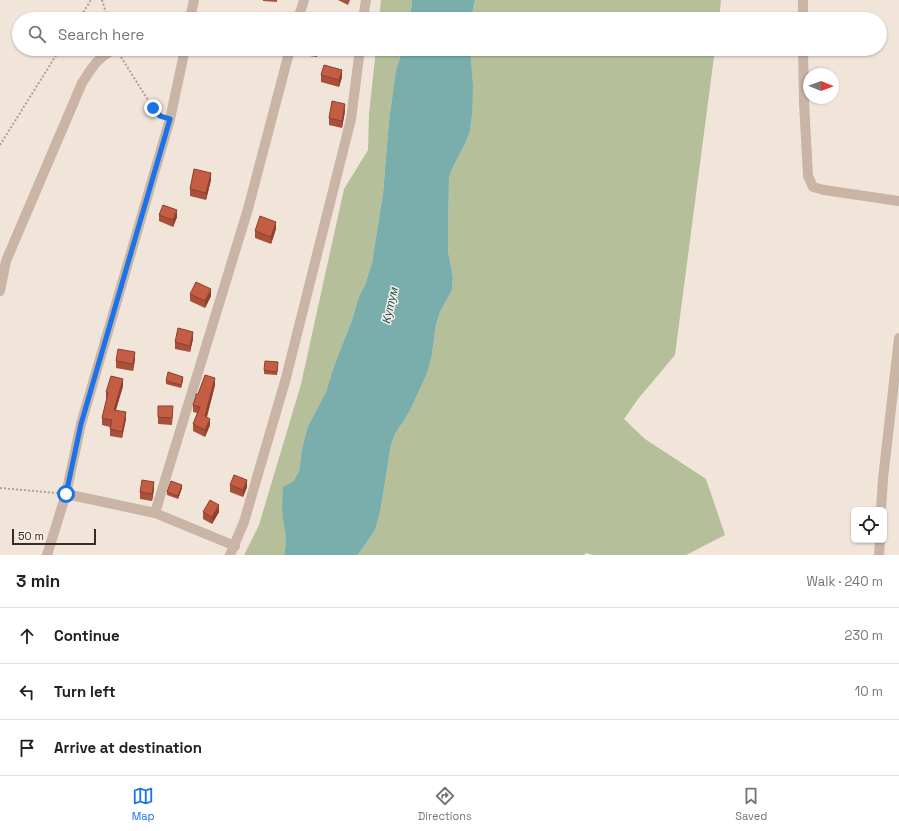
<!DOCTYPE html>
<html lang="en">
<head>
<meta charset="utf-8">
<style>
	:root { --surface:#fff; --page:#f2f2f2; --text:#202124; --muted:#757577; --line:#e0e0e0; --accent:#1a73e8 }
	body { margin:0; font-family:"Space Grotesk",sans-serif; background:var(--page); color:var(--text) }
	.controls { position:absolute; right:12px; bottom:12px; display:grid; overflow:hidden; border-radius:6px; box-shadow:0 1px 3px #0004 }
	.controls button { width:36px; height:36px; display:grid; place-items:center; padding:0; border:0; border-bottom:1px solid var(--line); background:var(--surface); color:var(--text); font:20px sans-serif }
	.compass { position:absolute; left:803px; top:68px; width:36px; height:36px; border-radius:50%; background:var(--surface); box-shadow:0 1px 3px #0004; rotate:91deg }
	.scale { position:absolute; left:12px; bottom:10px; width:84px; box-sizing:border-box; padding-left:4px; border:2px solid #352b27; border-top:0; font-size:11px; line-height:14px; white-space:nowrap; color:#352b27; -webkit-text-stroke:3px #f9efe6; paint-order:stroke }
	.stop { position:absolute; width:12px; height:12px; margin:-9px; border:3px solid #1a73e8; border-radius:50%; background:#fff }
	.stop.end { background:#1a73e8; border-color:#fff; box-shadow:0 1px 4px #0008 }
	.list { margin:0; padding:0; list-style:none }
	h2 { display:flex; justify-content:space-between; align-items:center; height:52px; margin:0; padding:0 16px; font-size:17px }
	h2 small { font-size:13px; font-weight:400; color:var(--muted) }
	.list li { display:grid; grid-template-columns:26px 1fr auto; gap:12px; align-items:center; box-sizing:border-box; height:56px; padding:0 16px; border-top:1px solid var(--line) }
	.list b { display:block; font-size:15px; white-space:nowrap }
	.list em { font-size:13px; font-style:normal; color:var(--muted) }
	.icon { flex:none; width:22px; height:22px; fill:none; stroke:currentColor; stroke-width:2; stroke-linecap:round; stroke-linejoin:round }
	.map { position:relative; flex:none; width:899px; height:555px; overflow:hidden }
	.search { position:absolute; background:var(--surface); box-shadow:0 1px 3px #0004; left:12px; right:12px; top:12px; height:44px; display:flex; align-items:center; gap:10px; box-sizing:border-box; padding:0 14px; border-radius:22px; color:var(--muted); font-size:15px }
	.sheet { height:220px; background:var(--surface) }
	nav { display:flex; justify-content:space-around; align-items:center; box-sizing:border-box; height:56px; border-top:1px solid var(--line); background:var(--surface); font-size:11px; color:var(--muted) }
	nav a { display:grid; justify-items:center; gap:2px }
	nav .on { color:var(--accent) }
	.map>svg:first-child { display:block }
	.green { fill:#b5c09a }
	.water { fill:#79aead }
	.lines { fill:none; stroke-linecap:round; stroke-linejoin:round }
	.path { stroke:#b59e90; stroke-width:2; stroke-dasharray:2 2; stroke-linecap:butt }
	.minor { stroke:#c9b4a6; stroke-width:10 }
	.wall { fill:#a9503a }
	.shaded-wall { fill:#8a4130 }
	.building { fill:#c55d44; stroke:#8a4130 }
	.route { stroke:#1a73e8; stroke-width:5 }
	.labels { text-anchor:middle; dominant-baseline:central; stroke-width:3; stroke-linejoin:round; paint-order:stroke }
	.water-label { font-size:12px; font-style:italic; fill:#1d5556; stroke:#f9efe6 }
</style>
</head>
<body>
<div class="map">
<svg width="899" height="555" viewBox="0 0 899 555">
	<rect width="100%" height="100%" fill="#f1e5da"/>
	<g class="green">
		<polygon points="381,0 412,0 410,19 379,19"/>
		<polygon points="475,0 721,0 719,19 471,19"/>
		<polygon points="376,49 403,49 396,69 389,121 383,193 372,263 365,285 359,296 352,320 334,366 326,392 308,426 302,448 299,471 282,511 286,535 286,548 284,555 244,555 259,525 301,384 344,189 368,150 369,114"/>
		<polygon points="470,49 715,49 675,355 638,399 624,419 645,439 706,479 725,535 686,555 593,555 586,553 584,555 358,555 375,530 380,513 391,445 395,434 408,414 432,354 436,325 440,312 452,290 453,277 448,251 449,177 454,165 466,142 470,131 472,116"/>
	</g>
	<g class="water">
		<polygon points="412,0 475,0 471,19 410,19"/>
		<path d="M 403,49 L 470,49 L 473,87 L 472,116 L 470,131 L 466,142 L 454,165 L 449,177 L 448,251 L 453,277 L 452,290 L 440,312 L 436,325 L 432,354 L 427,373 L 408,414 L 395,434 L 391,445 L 380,513 L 375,530 L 358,555 L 284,555 C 289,539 283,526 282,510 C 282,503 283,495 283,487 L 294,481 L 299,471 L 302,448 L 308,426 L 326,392 L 334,366 L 352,320 L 359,296 L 365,285 L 372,263 L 383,193 L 389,121 L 396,69 Z"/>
	</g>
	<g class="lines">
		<g class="path">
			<polyline points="102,0 108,19"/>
			<polyline points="79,19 91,0"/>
			<polyline points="121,57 153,108 161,116"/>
			<polyline points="0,145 60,49"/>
			<polyline points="0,488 57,493"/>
		</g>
		<g class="minor">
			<polyline points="803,0 803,19"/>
			<polyline points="190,19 194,0"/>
			<polyline points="298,19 304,0"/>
			<polyline points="363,19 366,0"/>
			<polyline points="166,49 185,50"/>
			<polyline points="803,49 804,102 808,176 813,187 824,190 899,201"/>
			<path d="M 0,291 L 6,261 L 82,83 C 93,66 97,58 115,49"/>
			<polyline points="66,494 155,513 235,546"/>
			<polyline points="881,510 883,479 899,338"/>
			<polyline points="155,513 248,209 290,49"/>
			<polyline points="47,555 66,494 81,424 170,119 185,49"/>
			<polyline points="230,555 244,522 286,378 351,119 360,49"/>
			<polyline points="879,555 880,540"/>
		</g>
	</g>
	<g class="wall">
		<polygon points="263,0 277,0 277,2 263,1"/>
		<polygon points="338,0 350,0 348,5"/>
		<polygon points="302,49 318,49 317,57 302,55"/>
		<polygon points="321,75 342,77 339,87 321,82"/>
		<polygon points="345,111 342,128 329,125 329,118"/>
		<polygon points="211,180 206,200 190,196 190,189"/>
		<polygon points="159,215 177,217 173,227 159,221"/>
		<polygon points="276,229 271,244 255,238 255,231"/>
		<polygon points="190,294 211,296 205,308 190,301"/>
		<polygon points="193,339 190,352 175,349 175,342"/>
		<polygon points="135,359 133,371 116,368 116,361"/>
		<polygon points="278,366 277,375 264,374 264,370"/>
		<polygon points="183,380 181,388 166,384 166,381"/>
		<polygon points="215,385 207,417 210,425 205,437 193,431 193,424 197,413 193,412 193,405 198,394"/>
		<polygon points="123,386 116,410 126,419 122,438 110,436 110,427 102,425 102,418 107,399 106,399 106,392"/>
		<polygon points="173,413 172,425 158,424 158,417"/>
		<polygon points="230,485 247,487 243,497 230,492"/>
		<polygon points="182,488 178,499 167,495 167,492"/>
		<polygon points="154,489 152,501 140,499 140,492"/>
		<polygon points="203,512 219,512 212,524 203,519"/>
	</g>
	<g class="shaded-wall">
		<polygon points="342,70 342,77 339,87 339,80"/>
		<polygon points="345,104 345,111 342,128 342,121"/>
		<polygon points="211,173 211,180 206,200 206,193"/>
		<polygon points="177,210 177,217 173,227 173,220"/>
		<polygon points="276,222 276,229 271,244 271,237"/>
		<polygon points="211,289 211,296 205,308 205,301"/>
		<polygon points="193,332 193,339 190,352 190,346"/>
		<polygon points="135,352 135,359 133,371 133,364"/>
		<polygon points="183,377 183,380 181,388 181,385"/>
		<polygon points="215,378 215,385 205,423 205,416"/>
		<polygon points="123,379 123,386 114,416 114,410"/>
		<polygon points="126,412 126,419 122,438 122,432"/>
		<polygon points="210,419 210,425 205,437 205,430"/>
		<polygon points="247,480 247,487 243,497 243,490"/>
		<polygon points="154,482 154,489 152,501 152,494"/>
		<polygon points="182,485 182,488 178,499 178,496"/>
		<polygon points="219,505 219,512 212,524 212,517"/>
	</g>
	<g class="building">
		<polygon points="324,65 342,70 339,80 321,75"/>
		<polygon points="332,101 345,104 342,121 329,118"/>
		<polygon points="194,169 211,173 206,193 190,189"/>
		<polygon points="163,205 177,210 173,220 159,215"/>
		<polygon points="260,216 276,222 271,237 255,231"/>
		<polygon points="196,282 211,289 205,301 190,294"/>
		<polygon points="178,328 193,332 190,346 175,342"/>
		<polygon points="118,349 135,352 133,364 116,361"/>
		<polygon points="265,361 278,362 277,372 264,370"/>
		<polygon points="168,372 183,377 181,385 166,381"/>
		<polygon points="205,375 215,378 205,416 210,419 205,430 193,424 200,407 193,405 196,396 196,394 198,394"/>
		<polygon points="111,376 123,379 114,410 126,412 122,432 110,429 112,420 102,418 108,393 106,392"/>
		<polygon points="158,406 173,406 172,418 158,417"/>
		<polygon points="234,475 247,480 243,490 230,485"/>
		<polygon points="142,480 154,482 152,494 140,492"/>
		<polygon points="171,481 182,485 178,496 167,492"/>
		<polygon points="210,500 219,505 212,517 203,512"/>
	</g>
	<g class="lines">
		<polyline class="route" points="66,494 81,424 170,119 160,116 153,108"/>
	</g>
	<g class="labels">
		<g class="water-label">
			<text transform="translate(390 305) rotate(-77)">Кутум</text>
		</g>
	</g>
</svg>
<div class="controls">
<button><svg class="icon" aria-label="locate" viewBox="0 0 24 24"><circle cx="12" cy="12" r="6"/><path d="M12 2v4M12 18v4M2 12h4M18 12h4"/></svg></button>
</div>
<svg class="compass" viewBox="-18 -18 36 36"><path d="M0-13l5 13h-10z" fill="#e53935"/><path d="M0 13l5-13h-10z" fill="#757577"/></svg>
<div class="scale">50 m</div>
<div class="stop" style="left:66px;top:494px"></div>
<div class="stop end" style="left:153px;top:108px"></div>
<div class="search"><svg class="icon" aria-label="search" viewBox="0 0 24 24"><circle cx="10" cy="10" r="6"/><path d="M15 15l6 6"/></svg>Search here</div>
</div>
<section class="sheet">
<h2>3 min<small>Walk · 240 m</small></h2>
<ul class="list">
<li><svg class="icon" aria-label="ahead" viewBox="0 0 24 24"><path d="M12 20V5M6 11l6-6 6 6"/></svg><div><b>Continue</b></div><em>230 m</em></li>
<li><svg class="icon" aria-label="left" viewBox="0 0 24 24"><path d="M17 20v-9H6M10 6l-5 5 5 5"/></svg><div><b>Turn left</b></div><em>10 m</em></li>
<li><svg class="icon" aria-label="arrive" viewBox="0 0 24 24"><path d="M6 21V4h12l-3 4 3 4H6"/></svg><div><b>Arrive at destination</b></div></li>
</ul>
</section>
<nav>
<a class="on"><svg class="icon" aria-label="map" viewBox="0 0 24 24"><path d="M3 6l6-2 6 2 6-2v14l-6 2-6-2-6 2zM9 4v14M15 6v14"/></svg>Map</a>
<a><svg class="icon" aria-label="directions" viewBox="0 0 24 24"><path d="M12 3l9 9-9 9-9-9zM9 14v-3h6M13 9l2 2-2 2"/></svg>Directions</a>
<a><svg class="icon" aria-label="saved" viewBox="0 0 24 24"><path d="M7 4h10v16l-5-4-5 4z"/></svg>Saved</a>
</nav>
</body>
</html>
